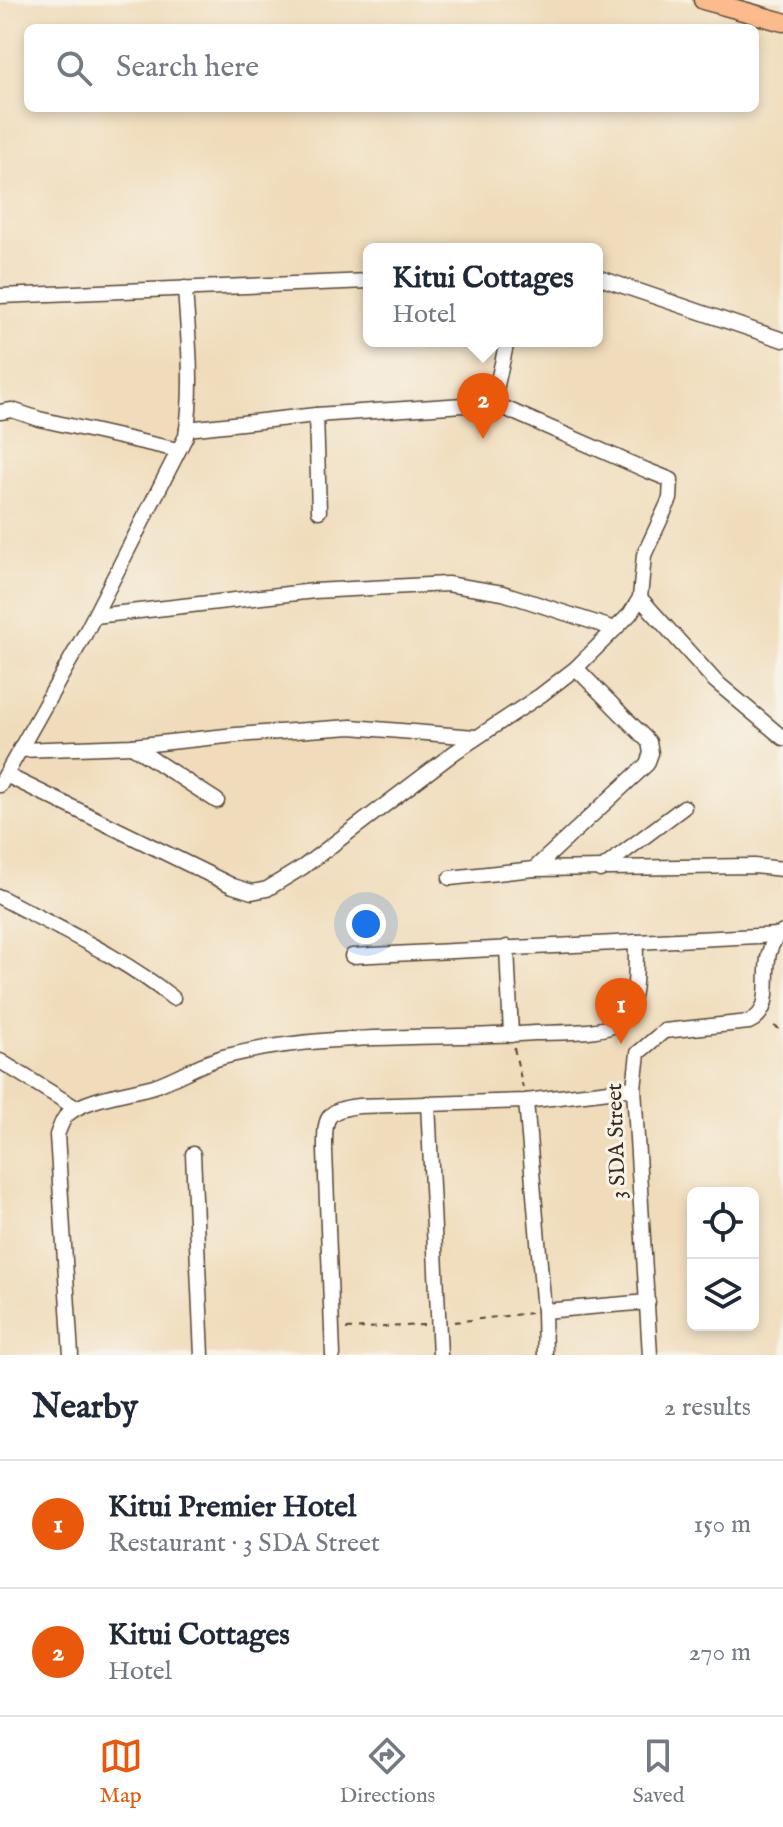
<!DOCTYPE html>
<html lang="en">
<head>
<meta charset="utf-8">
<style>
	:root { --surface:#fff; --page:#f2f2f3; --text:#1f2937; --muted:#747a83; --line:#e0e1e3; --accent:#ea580c }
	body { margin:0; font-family:"IM FELL English",serif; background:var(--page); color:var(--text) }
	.controls { position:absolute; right:24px; bottom:24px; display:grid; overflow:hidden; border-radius:12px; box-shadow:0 4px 12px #0003 }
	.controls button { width:72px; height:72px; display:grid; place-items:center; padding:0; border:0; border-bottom:2px solid var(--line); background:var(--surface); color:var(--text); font:40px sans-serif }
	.you { position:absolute; left:366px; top:924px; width:28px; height:28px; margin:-20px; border:6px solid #fff; border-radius:50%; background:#1a73e8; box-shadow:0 0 0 12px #1a73e833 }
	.badge { display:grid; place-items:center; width:52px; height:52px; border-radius:50%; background:var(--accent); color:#fff; font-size:26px; font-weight:700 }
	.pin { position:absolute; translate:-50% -66px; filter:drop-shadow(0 2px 4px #0008) }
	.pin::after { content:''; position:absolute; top:42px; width:28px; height:24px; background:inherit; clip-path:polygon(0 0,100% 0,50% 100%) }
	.popup { position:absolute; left:363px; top:243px; width:240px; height:104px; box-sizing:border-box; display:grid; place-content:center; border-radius:12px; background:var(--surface); filter:drop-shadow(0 2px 6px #0005); font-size:26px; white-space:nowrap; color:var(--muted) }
	.popup b { font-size:30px; color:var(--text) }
	.popup::after { content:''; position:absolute; left:50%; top:100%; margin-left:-16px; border:16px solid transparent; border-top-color:var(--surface) }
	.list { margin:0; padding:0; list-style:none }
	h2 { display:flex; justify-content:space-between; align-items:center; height:104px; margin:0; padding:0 32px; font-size:34px }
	h2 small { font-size:26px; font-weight:400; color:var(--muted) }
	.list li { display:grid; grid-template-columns:52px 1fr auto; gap:24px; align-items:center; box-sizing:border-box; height:128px; padding:0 32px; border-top:2px solid var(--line) }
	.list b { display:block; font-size:30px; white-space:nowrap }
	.list p { margin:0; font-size:26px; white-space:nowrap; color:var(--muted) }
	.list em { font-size:26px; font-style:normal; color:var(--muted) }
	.icon { flex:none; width:44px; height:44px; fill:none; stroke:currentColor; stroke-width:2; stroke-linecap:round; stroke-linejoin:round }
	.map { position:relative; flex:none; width:783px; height:1355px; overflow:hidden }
	.search { position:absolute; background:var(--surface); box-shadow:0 4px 12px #0003; left:24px; right:24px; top:24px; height:88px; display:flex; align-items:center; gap:20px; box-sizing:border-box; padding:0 28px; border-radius:12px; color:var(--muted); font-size:30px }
	.sheet { height:360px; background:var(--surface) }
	nav { display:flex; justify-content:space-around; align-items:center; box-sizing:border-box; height:112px; border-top:2px solid var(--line); background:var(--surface); font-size:22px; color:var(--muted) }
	nav a { display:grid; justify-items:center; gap:4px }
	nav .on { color:var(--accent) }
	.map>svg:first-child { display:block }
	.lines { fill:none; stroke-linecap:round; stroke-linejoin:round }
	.minor-casing { stroke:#564535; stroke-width:17 }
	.major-casing { stroke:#564535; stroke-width:21 }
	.path { stroke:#564535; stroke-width:2; stroke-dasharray:6 6; stroke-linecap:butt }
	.minor { stroke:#fff; stroke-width:14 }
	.major { stroke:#fbbb8c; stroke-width:18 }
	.labels { text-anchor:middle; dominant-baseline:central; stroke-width:6; stroke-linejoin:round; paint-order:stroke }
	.street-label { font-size:22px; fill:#3b2a1e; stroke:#f7f3e8 }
</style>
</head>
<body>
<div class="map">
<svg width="783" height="1355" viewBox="0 0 783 1355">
	<rect width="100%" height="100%" fill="#f7f3e8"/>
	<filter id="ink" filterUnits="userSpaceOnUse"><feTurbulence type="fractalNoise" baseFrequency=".0125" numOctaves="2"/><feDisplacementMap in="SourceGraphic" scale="16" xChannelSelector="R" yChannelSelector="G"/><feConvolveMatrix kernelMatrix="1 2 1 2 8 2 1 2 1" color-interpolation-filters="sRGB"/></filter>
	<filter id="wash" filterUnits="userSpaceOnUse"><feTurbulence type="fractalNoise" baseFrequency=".006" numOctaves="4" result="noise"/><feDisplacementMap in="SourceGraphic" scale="32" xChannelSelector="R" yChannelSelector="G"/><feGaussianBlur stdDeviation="1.8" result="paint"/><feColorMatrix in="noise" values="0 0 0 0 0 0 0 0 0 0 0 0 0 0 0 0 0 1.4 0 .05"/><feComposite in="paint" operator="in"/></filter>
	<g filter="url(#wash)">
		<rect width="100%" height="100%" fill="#f0dcba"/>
	</g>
	<g filter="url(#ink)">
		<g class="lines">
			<defs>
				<g id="minor">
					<polyline points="597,277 783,340"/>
					<polyline points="0,296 369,281"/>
					<polyline points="0,412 12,410 39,419 178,450"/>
					<polyline points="316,415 319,511"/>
					<polyline points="187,429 316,415 493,403 507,341"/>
					<polyline points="640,598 715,681 783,738"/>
					<polyline points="95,616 314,591 447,584 503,593 615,629"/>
					<polyline points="132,746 217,801"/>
					<polyline points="20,750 132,746 236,735 351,727 475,737"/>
					<polyline points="6,775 233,886 252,892 267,889 303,867 455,752 541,695 576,668 630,614 640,598 644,555 670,499 671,480 646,470 493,403"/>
					<path d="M 0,785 L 85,634 L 186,436 C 194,386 188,338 185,288"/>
					<polyline points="534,869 647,764 651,753 649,742 576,668"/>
					<polyline points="600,870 684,807"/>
					<polyline points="450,878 534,869 754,866 783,869"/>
					<path d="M 0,897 C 59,929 121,956 173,998"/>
					<polyline points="507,947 511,1035"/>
					<polyline points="352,956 778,935"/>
					<polyline points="0,1061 76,1108"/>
					<polyline points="526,1101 544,1311 545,1355"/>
					<polyline points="428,1103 440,1355"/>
					<polyline points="193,1154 202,1355"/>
					<polyline points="544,1311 648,1302"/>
					<path d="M 71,1355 L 57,1135 C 60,1128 62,1119 68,1114 C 86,1098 130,1093 154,1086 C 178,1078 201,1062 227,1056 C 327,1031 433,1040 535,1033 C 555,1032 603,1034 618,1023 C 640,1006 635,967 636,942"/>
					<path d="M 333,1355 L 325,1151 C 325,1118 324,1110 359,1106 L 526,1101 L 634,1088"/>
					<path d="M 650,1355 L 634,1088 L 638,1053 L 664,1031 L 749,1022 C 783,1007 751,954 783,932"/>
				</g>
				<polyline id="major" points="703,0 783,22"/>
			</defs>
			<use href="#minor" class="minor-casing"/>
			<use href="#major" class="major-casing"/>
			<g class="path">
				<polyline points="774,1026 783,1031"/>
				<polyline points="514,1048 523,1088"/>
				<polyline points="454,1322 531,1313"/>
				<polyline points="346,1329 424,1325"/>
			</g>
			<use href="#minor" class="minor"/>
			<use href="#major" class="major"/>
		</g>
	</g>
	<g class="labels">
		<g class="street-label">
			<text transform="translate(617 1141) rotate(-92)">3 SDA Street</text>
		</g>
	</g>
</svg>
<div class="controls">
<button><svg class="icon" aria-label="locate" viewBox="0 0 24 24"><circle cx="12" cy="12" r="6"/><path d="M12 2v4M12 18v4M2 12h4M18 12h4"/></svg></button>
<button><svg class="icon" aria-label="layers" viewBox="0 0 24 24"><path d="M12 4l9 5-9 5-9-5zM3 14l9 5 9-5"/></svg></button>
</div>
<div class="you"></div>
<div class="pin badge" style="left:621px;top:1044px">1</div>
<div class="pin badge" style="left:483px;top:439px">2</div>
<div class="popup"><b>Kitui Cottages</b>Hotel</div>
<div class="search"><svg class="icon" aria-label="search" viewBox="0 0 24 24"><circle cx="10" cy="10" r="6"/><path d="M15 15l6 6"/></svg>Search here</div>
</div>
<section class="sheet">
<h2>Nearby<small>2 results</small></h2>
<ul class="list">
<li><span class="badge">1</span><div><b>Kitui Premier Hotel</b><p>Restaurant · 3 SDA Street</p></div><em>150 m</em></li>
<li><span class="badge">2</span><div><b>Kitui Cottages</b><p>Hotel</p></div><em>270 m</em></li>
</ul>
</section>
<nav>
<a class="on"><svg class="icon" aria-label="map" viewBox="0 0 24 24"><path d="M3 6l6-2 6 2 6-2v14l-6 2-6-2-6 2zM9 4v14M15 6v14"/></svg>Map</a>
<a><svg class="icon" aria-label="directions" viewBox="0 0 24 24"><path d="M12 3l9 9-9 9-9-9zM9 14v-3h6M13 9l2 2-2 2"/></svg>Directions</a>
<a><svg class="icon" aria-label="saved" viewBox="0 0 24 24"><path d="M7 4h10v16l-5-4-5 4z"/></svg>Saved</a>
</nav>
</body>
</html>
